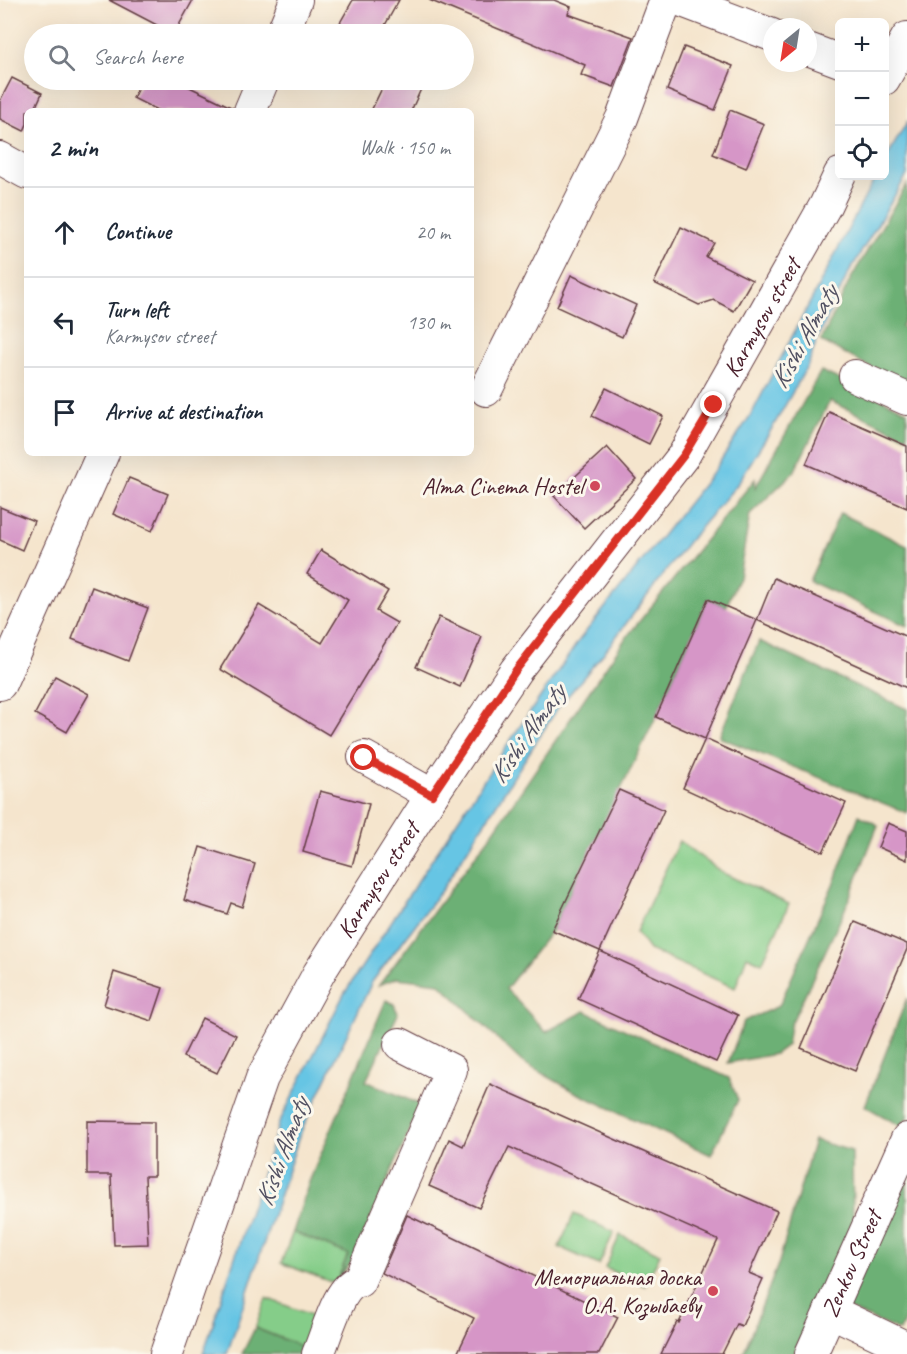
<!DOCTYPE html>
<html lang="en">
<head>
<meta charset="utf-8">
<style>
	:root { --surface:#fff; --page:#f2f2f3; --text:#1f2937; --muted:#747a83; --line:#e0e1e3 }
	body { margin:0; font-family:Caveat,sans-serif; background:var(--page); color:var(--text) }
	.controls { position:absolute; right:18px; top:18px; display:grid; overflow:hidden; border-radius:9px; box-shadow:0 6px 24px #0002 }
	.controls button { width:54px; height:54px; display:grid; place-items:center; padding:0; border:0; border-bottom:2px solid var(--line); background:var(--surface); color:var(--text); font:30px sans-serif }
	.compass { position:absolute; left:763px; top:18px; width:54px; height:54px; border-radius:50%; background:var(--surface); box-shadow:0 6px 24px #0002; rotate:210deg }
	.stop { position:absolute; width:18px; height:18px; margin:-14px; border:4px solid #d93025; border-radius:50%; background:#fff }
	.stop.end { background:#d93025; border-color:#fff; box-shadow:0 2px 6px #0008 }
	.list { margin:0; padding:0; list-style:none }
	h2 { display:flex; justify-content:space-between; align-items:center; height:78px; margin:0; padding:0 24px; font-size:26px }
	h2 small { font-size:20px; font-weight:400; color:var(--muted) }
	.list li { display:grid; grid-template-columns:39px 1fr auto; gap:18px; align-items:center; box-sizing:border-box; height:90px; padding:0 24px; border-top:2px solid var(--line) }
	.list b { display:block; font-size:22px; white-space:nowrap }
	.list p { margin:0; font-size:20px; white-space:nowrap; color:var(--muted) }
	.list em { font-size:20px; font-style:normal; color:var(--muted) }
	.icon { flex:none; width:33px; height:33px; fill:none; stroke:currentColor; stroke-width:2; stroke-linecap:round; stroke-linejoin:round }
	.map { position:relative; flex:none; width:907px; height:1354px; overflow:hidden }
	.search { position:absolute; background:var(--surface); box-shadow:0 6px 24px #0002; left:24px; top:24px; width:450px; height:66px; display:flex; align-items:center; gap:15px; box-sizing:border-box; padding:0 21px; border-radius:33px; color:var(--muted); font-size:22px }
	.panel { position:absolute; background:var(--surface); box-shadow:0 6px 24px #0002; left:24px; top:108px; width:450px; height:348px; border-radius:9px }
	.map>svg:first-child { display:block }
	.green { fill:#85cd89; stroke:#68765a; stroke-width:1.5 }
	.forest { fill:#6cb075; stroke:#5b6850; stroke-width:1.5 }
	.water { fill:#66c5e4; stroke:#587288; stroke-width:1.5 }
	.building { fill:#d696c7 }
	.lines { fill:none; stroke-linecap:round; stroke-linejoin:round }
	.minor-casing { stroke:#643d43; stroke-width:34 }
	.minor { stroke:#fff; stroke-width:32 }
	.route { stroke:#d93025; stroke-width:8 }
	.poi-dot { fill:#d1495b; stroke:#fbf7ec; stroke-width:2 }
	.labels { text-anchor:middle; dominant-baseline:central; stroke-width:6; stroke-linejoin:round; paint-order:stroke }
	.street-label { font-size:24px; fill:#4a1f2b; stroke:#fbf7ec }
	.poi-label { font-size:24px; fill:#4a1f2b; stroke:#fbf7ec; text-anchor:end }
	.water-label { font-size:26px; font-style:italic; fill:#525162; stroke:#fbf7ec }
</style>
</head>
<body>
<div class="map">
<svg width="907" height="1354" viewBox="0 0 907 1354">
	<rect width="100%" height="100%" fill="#fbf7ec"/>
	<filter id="ink" filterUnits="userSpaceOnUse"><feTurbulence type="fractalNoise" baseFrequency=".0167" numOctaves="2"/><feDisplacementMap in="SourceGraphic" scale="12" xChannelSelector="R" yChannelSelector="G"/><feConvolveMatrix kernelMatrix="1 2 1 2 8 2 1 2 1" color-interpolation-filters="sRGB"/></filter>
	<filter id="wash" filterUnits="userSpaceOnUse"><feTurbulence type="fractalNoise" baseFrequency=".008" numOctaves="4" result="noise"/><feDisplacementMap in="SourceGraphic" scale="24" xChannelSelector="R" yChannelSelector="G"/><feGaussianBlur stdDeviation="1.35" result="paint"/><feColorMatrix in="noise" values="0 0 0 0 0 0 0 0 0 0 0 0 0 0 0 0 0 1.4 0 .05"/><feComposite in="paint" operator="in"/></filter>
	<g filter="url(#wash)">
		<rect width="100%" height="100%" fill="#f5e5cd"/>
		<g class="green">
			<polygon points="679,841 723,873 789,904 762,963 747,956 735,988 649,950 636,932"/>
			<polygon points="574,1214 614,1232 599,1265 559,1247"/>
			<polygon points="293,1232 348,1254 336,1284 281,1263"/>
			<polygon points="620,1235 660,1254 645,1286 605,1268"/>
			<polygon points="266,1298 322,1319 310,1350 255,1328"/>
		</g>
		<g class="forest">
			<polygon points="907,184 907,314 901,327 907,330 907,387 821,341 850,280"/>
			<polygon points="821,371 907,411 907,437 830,401 794,472 750,514 739,577 726,607 708,599 656,717 552,930 506,989 546,1032 585,1011 729,1078 738,1100 711,1155 577,1093 522,1062 439,983 397,978 379,985 491,835 625,639 755,479 755,488"/>
			<polygon points="840,513 907,546 907,626 809,581"/>
			<polygon points="759,641 907,709 907,813 719,737"/>
			<polygon points="859,815 878,825 843,914 790,1026 787,1045 775,1054 728,1063 744,1021 779,1006 835,880"/>
			<polygon points="907,998 907,1117 902,1127 865,1106"/>
			<polygon points="386,1000 394,1004 398,1014 366,1081 421,1105 351,1263 339,1277 348,1254 293,1232 309,1182"/>
			<polygon points="814,1140 852,1151 853,1222 794,1354 743,1354 779,1262"/>
			<polygon points="907,1174 907,1315 900,1331 844,1307"/>
			<polygon points="255,1328 310,1350 308,1354 242,1354"/>
		</g>
		<polygon class="water" points="907,122 907,175 847,276 816,342 809,363 774,425 736,486 688,542 603,654 557,709 443,888 372,982 300,1134 227,1354 203,1354 279,1123 344,994 499,757 580,639 713,472 752,413 876,176 884,176 885,160"/>
		<g id="blocks">
			<g class="building">
				<polygon points="109,0 193,0 174,34"/>
				<polygon points="353,0 399,0 380,34 348,34 337,28"/>
				<polygon points="429,0 554,0 571,7 568,14 633,37 614,87 581,75 585,65"/>
				<polygon points="684,47 733,66 715,110 667,90"/>
				<polygon points="12,78 42,93 34,111 27,111 27,124 24,131 0,119 0,101"/>
				<polygon points="142,80 175,80 233,108 232,111 159,111 133,98"/>
				<polygon points="386,80 400,80 421,89 411,111 371,111"/>
				<polygon points="730,110 764,124 746,168 713,154"/>
				<polygon points="681,227 714,243 706,257 752,280 734,311 714,300 699,305 654,283"/>
				<polygon points="571,275 636,305 622,337 557,307"/>
				<polygon points="606,388 663,416 649,444 592,416"/>
				<polygon points="829,412 907,446 907,508 806,464"/>
				<polygon points="607,447 636,479 584,528 554,496"/>
				<polygon points="129,478 168,494 152,531 113,514"/>
				<polygon points="0,507 34,521 22,550 0,540"/>
				<polygon points="321,550 388,591 376,611 397,623 329,735 220,669 259,605 322,643 348,600 307,574"/>
				<polygon points="774,578 907,637 907,688 757,620"/>
				<polygon points="92,587 148,608 128,661 72,639"/>
				<polygon points="708,599 757,620 705,739 656,717"/>
				<polygon points="439,617 482,637 460,687 416,667"/>
				<polygon points="55,676 89,694 67,732 35,714"/>
				<polygon points="705,739 846,803 823,852 683,788"/>
				<polygon points="619,790 664,810 600,951 552,930"/>
				<polygon points="320,791 369,804 352,866 303,852"/>
				<polygon points="888,823 907,831 907,860 878,847"/>
				<polygon points="200,847 255,864 242,907 231,903 227,914 184,900"/>
				<polygon points="855,922 907,944 907,949 855,1071 801,1048"/>
				<polygon points="600,951 738,1015 716,1062 578,999"/>
				<polygon points="114,972 163,988 152,1021 104,1005"/>
				<polygon points="202,1018 236,1035 217,1073 183,1057"/>
				<polygon points="490,1084 777,1211 749,1273 763,1279 742,1326 737,1324 722,1354 661,1354 677,1322 679,1323 718,1240 509,1147 479,1208 429,1186 449,1139 463,1146"/>
				<polygon points="87,1121 154,1122 154,1176 145,1176 148,1244 114,1245 111,1175 87,1175"/>
				<polygon points="407,1215 618,1317 599,1354 457,1354 474,1318 382,1273"/>
			</g>
		</g>
	</g>
	<g filter="url(#ink)">
		<use href="#blocks" fill-opacity="0" stroke="#643d43" stroke-width="1.5"/>
		<g class="lines">
			<defs>
				<g id="minor">
					<polyline points="680,0 772,35"/>
					<polyline points="282,34 296,0"/>
					<polyline points="808,49 840,61"/>
					<polyline points="884,79 907,38"/>
					<polyline points="250,111 263,80"/>
					<polyline points="0,158 27,173"/>
					<polyline points="855,376 907,399"/>
					<polyline points="486,390 622,118 666,0"/>
					<polyline points="0,684 103,453"/>
					<polyline points="364,757 432,795"/>
					<polyline points="830,1311 907,1348"/>
					<path id="s1" d="M 166,1354 L 262,1078 L 319,973 L 432,795 L 516,670 L 684,455 L 825,206 L 840,174"/>
					<path d="M 318,1354 C 327,1334 338,1286 359,1281 L 451,1070 L 400,1044"/>
					<path id="s2" d="M 811,1354 L 907,1139"/>
				</g>
			</defs>
			<use href="#minor" class="minor-casing"/>
			<use href="#minor" class="minor"/>
		</g>
	</g>
	<g class="lines" filter="url(#ink)">
		<polyline class="route" points="364,758 432,795 516,670 684,455 714,405"/>
	</g>
	<g class="poi-dot">
		<circle cx="595" cy="486" r="6"/>
		<circle cx="713" cy="1291" r="6"/>
	</g>
	<g class="labels">
		<g class="street-label">
			<text stroke="none"><textPath href="#s1" startOffset="1204">Karmysov street</textPath></text>
			<text stroke="none"><textPath href="#s1" startOffset="522">Karmysov street</textPath></text>
			<text stroke="none"><textPath href="#s2" startOffset="99">Zenkov Street</textPath></text>
		</g>
		<g class="poi-label">
			<text x="583" y="486">Alma Cinema Hostel</text>
			<text x="701" y="1277">Мемориальная доска<tspan x="701" dy="28">О.А. Козыбаеву</tspan></text>
		</g>
		<g class="water-label">
			<text transform="translate(804 337) rotate(-61)">Kіshі Almaty</text>
			<text transform="translate(527 734) rotate(-55)">Kіshі Almaty</text>
			<text transform="translate(282 1152) rotate(-70)">Kіshі Almaty</text>
		</g>
	</g>
</svg>
<div class="controls">
<button>+</button>
<button>−</button>
<button><svg class="icon" aria-label="locate" viewBox="0 0 24 24"><circle cx="12" cy="12" r="6"/><path d="M12 2v4M12 18v4M2 12h4M18 12h4"/></svg></button>
</div>
<svg class="compass" viewBox="-18 -18 36 36"><path d="M0-13l5 13h-10z" fill="#e53935"/><path d="M0 13l5-13h-10z" fill="#747a83"/></svg>
<div class="stop" style="left:364px;top:758px"></div>
<div class="stop end" style="left:714px;top:405px"></div>
<div class="search"><svg class="icon" aria-label="search" viewBox="0 0 24 24"><circle cx="10" cy="10" r="6"/><path d="M15 15l6 6"/></svg>Search here</div>
<section class="panel">
<h2>2 min<small>Walk · 150 m</small></h2>
<ul class="list">
<li><svg class="icon" aria-label="ahead" viewBox="0 0 24 24"><path d="M12 20V5M6 11l6-6 6 6"/></svg><div><b>Continue</b></div><em>20 m</em></li>
<li><svg class="icon" aria-label="left" viewBox="0 0 24 24"><path d="M17 20v-9H6M10 6l-5 5 5 5"/></svg><div><b>Turn left</b><p>Karmysov street</p></div><em>130 m</em></li>
<li><svg class="icon" aria-label="arrive" viewBox="0 0 24 24"><path d="M6 21V4h12l-3 4 3 4H6"/></svg><div><b>Arrive at destination</b></div></li>
</ul>
</section>
</div>
</body>
</html>
